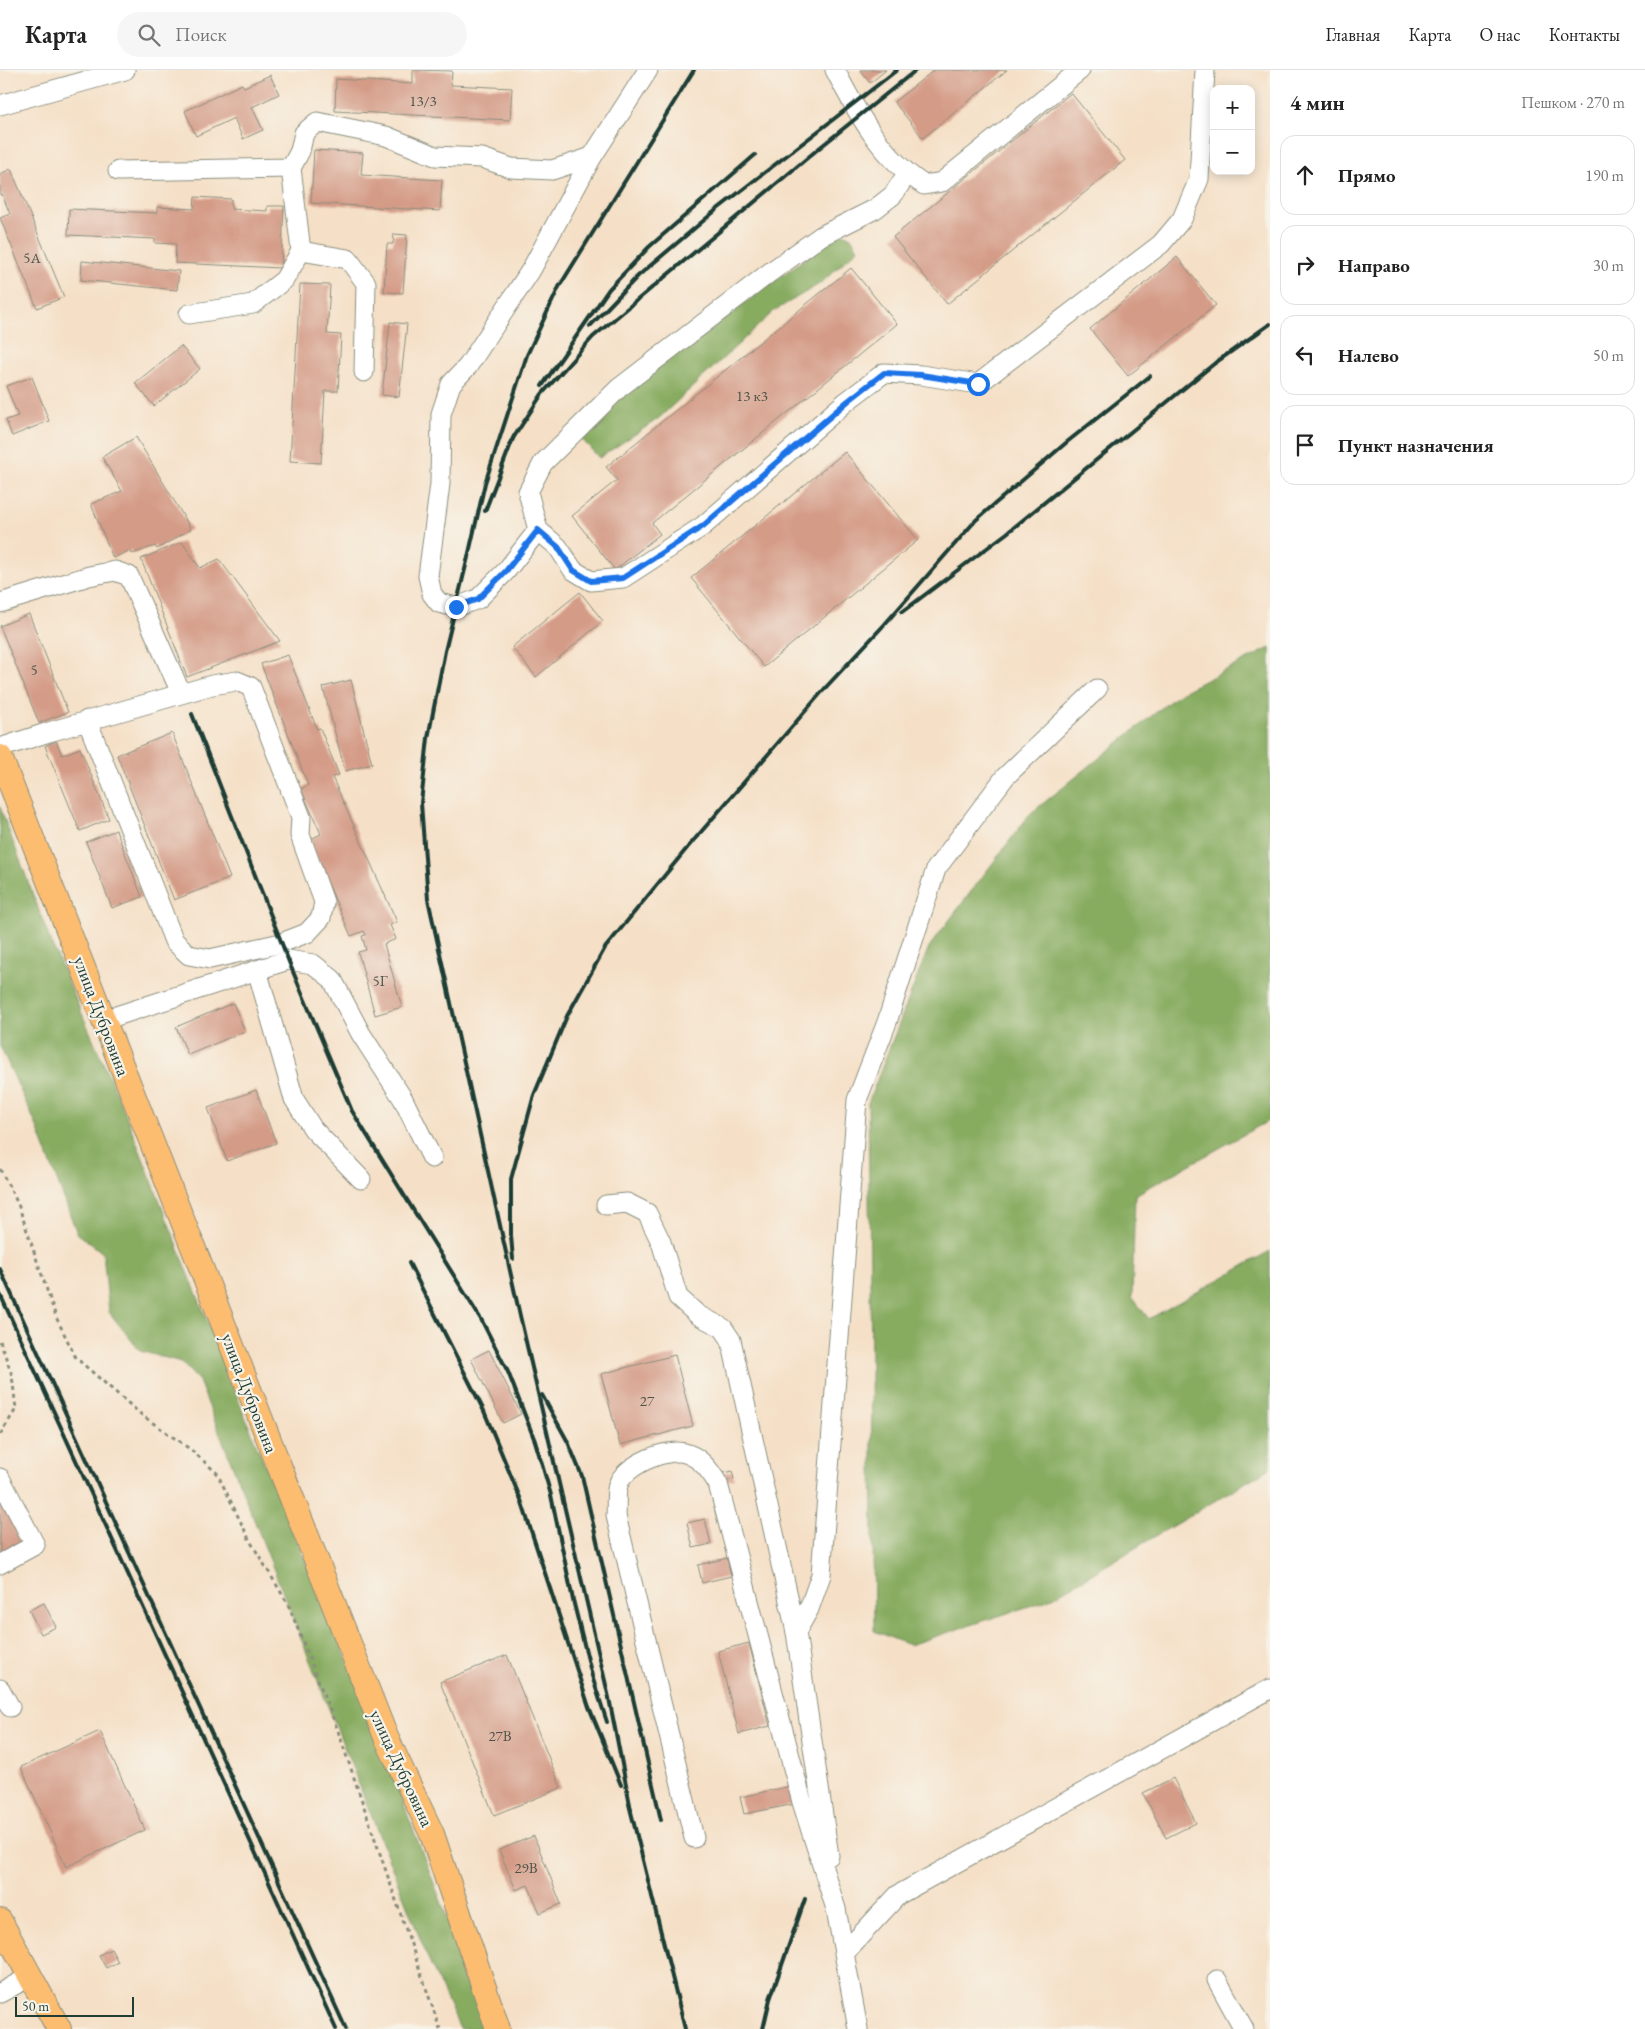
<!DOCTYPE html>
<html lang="ru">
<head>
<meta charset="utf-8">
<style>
	:root { --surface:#fff; --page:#f6f6f6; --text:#222; --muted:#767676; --line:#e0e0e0 }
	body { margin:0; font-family:"EB Garamond",serif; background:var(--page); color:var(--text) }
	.controls { position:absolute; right:15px; top:15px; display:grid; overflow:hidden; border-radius:10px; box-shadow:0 2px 12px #0003 }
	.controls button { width:45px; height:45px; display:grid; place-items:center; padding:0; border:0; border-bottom:1px solid var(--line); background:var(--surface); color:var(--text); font:25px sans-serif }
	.scale { position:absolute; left:15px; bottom:12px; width:119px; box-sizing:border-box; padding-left:5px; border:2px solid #1f3d34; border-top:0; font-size:14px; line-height:18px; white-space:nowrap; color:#1f3d34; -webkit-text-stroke:4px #f7f3e8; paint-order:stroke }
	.stop { position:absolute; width:15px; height:15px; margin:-11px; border:4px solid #1a73e8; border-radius:50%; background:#fff }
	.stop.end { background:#1a73e8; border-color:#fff; box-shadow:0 1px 5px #0008 }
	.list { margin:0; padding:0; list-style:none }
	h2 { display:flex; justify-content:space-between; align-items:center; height:65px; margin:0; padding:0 20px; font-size:21px }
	h2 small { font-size:16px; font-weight:400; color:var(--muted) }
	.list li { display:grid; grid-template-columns:32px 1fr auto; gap:15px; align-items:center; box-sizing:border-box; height:80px; margin:0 10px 10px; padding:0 10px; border:1px solid var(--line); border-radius:15px }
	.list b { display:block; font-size:19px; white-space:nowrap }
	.list em { font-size:16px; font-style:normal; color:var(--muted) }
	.icon { flex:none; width:28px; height:28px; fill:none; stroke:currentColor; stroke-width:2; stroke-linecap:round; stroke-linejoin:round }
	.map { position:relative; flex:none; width:1270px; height:1959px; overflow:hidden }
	header { display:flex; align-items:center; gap:30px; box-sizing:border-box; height:70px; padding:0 25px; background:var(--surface); border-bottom:1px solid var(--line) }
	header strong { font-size:24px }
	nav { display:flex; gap:28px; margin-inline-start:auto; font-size:18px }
	.search { width:350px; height:45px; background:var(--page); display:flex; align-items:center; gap:12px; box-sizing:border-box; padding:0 18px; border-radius:28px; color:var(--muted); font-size:19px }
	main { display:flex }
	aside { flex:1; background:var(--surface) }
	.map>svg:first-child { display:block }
	.forest { fill:#87ac60; stroke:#53744a }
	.building { fill:#d49b87 }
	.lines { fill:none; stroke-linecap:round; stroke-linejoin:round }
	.minor-casing { stroke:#8a8e7e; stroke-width:21 }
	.major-casing { stroke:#8a8e7e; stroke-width:26 }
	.path { stroke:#8a8e7e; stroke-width:3; stroke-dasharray:4 4; stroke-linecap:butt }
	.minor { stroke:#fff; stroke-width:19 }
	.major { stroke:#fcbd6f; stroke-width:24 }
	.rail { stroke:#1f3d34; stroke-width:4 }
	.route { stroke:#1a73e8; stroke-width:6 }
	.labels { text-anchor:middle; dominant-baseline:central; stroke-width:4.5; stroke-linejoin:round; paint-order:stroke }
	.number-label { font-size:15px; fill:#4c5449 }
	.street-label { font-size:18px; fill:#1f3d34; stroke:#f7f3e8 }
</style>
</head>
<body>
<header>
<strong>Карта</strong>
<div class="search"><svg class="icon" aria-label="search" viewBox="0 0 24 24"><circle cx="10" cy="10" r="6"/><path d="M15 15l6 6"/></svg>Поиск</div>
<nav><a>Главная</a><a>Карта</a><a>О нас</a><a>Контакты</a></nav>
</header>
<main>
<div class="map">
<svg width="1270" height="1959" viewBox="0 0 1270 1959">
	<rect width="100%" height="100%" fill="#f7f3e8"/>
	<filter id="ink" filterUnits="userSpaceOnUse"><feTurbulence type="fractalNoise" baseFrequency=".02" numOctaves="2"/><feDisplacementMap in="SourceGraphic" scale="10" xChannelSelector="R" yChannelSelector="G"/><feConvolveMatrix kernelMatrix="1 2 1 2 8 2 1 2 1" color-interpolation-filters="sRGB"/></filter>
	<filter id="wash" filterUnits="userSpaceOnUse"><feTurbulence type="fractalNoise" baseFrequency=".0096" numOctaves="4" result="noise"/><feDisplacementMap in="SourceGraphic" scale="20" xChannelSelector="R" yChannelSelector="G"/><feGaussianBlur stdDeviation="1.12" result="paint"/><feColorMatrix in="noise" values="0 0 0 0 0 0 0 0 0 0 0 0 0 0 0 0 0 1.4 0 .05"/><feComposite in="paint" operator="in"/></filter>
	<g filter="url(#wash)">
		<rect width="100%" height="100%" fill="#f5e0c7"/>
		<g class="forest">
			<polygon points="841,162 851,167 858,179 821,213 774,241 658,349 599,388 580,367 624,322"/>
			<polygon points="1270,578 1270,1050 1135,1125 1132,1227 1149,1249 1270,1181 1270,1398 1048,1530 909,1575 874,1561 868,1033 929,877 1030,744 1180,623"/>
			<polygon points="0,737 50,870 125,1043 254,1369 359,1618 490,1959 460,1959 427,1886 199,1311 181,1292 140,1281 109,1242 103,1183 77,1163 35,1052 0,976"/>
		</g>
		<g id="blocks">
			<g class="building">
				<polygon points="413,0 452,1 451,15 512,18 510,50 335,41 336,9 413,14"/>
				<polygon points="860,0 886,0 870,13"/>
				<polygon points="934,0 1007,0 923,68 894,32"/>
				<polygon points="270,5 279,24 252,37 263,60 243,69 234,48 196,66 185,41 242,14 244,17"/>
				<polygon points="1071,23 1125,90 947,234 893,167"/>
				<polygon points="314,80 363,83 361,105 442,110 440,141 311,133"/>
				<polygon points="11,99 64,227 37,238 0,148 10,144 2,124 0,125 0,104"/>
				<polygon points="195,127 231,129 231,139 267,141 267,136 284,136 281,198 175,193 176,174 155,173 155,169 68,165 69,139 157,143 157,137 194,139"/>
				<polygon points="394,164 407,165 403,223 384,222 387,174 393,174"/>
				<polygon points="1177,187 1216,235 1128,306 1090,259"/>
				<polygon points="82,191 179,201 177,220 81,210"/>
				<polygon points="851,198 897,254 652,453 660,464 615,500 572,446 617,410 606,397"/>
				<polygon points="300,214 330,215 327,264 341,265 338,321 325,321 321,393 290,391"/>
				<polygon points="390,252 407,254 399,327 382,325"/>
				<polygon points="181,276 200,299 154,336 135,313"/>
				<polygon points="32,307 49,351 12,366 6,350 18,346 6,316"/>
				<polygon points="136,367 191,459 157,479 155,476 132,484 131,480 113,488 91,434 122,421 102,387"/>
				<polygon points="845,382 918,470 764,597 691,508"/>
				<polygon points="182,472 200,498 219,489 280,571 187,607 141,489"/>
				<polygon points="580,522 603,551 536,607 512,577"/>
				<polygon points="29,544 68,642 39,653 0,556"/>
				<polygon points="288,585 317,659 320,658 339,705 332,707 397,852 390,855 396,869 384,874 402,937 375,945 358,882 366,880 362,866 366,865 364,861 351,866 309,770 321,764 301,719 308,715 261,594"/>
				<polygon points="351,610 372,694 345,701 323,617"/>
				<polygon points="172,663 230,808 174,830 117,685"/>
				<polygon points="56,671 62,685 80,678 109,749 80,761 45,676"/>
				<polygon points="116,760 142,827 112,838 86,772"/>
				<polygon points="233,933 245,961 188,985 176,957"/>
				<polygon points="256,1020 276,1073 227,1091 208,1038"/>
				<polygon points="489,1280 521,1344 503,1353 471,1289"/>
				<polygon points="675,1285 693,1356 620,1375 601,1304"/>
				<polygon points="732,1401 734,1409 725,1411 723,1403"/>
				<polygon points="4,1429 21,1461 15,1463 24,1480 0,1492 0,1431"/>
				<polygon points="705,1449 711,1474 693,1478 687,1453"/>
				<polygon points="727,1488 731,1506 702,1513 698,1495"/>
				<polygon points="44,1533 56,1557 41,1564 29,1540"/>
				<polygon points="749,1573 770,1656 739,1664 718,1581"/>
				<polygon points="507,1585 561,1718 494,1745 440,1612"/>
				<polygon points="100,1661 145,1760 66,1797 21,1697"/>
				<polygon points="1173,1708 1196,1753 1166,1768 1143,1723"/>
				<polygon points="791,1716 795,1734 744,1744 740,1727"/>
				<polygon points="534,1766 561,1834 540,1843 528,1815 516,1820 499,1780"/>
				<polygon points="111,1879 118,1892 106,1898 99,1885"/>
			</g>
		</g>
	</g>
	<g filter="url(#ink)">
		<use href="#blocks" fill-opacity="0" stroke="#8a8e7e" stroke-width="1"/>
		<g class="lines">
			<defs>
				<g id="minor">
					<path d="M 835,0 C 857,43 882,88 924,115 L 942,112 L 1080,0"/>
					<polyline points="0,35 125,0"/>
					<polyline points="118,101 291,98 300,81 304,63 317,52 386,66 435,86 482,88 511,98 552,100 592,87"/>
					<polyline points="907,104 893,125 875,139 821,166 769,203 619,318 543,393 528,422 538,460 558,477 573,500 591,511 623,508 703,456 847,331 884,303 921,305 978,314 1161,174 1182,149 1199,109 1205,0"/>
					<polyline points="301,181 348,189 366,213 364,302"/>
					<polyline points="189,244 253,234 284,210 301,181 291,98"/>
					<polyline points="538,460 506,501 478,529 456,537 439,533 432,524 428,506 440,414 441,344 451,314 468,296 531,200 592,87 648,0"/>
					<polyline points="0,533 89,506 115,501 129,506 181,623"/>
					<polyline points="0,678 49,662 212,615 237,611 251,617 301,747 300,765 324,832 321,848 307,863 281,873 210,889 189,885 174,871 87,650"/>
					<polyline points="257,900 294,1029 313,1059 361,1109"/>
					<polyline points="104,950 288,890 313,894 332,909 361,964 403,1029 432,1088"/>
					<polyline points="606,1135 627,1133 647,1143 661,1172 678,1227 698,1245 723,1258 731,1270 796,1562 829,1786"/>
					<polyline points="0,1408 35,1475 0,1494"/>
					<polyline points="796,1562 809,1539 821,1505 857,1030 887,952 936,799 1005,707 1097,619"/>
					<polyline points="0,1619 10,1637"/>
					<path d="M 694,1768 L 616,1446 C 617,1437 615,1424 618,1415 C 624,1395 669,1376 688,1384 C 702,1389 711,1402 718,1414 L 802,1732 L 836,1839 L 858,1959"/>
					<polyline points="845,1882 898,1825 1270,1619"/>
					<polyline points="1217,1910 1244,1959"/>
					<polyline points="0,1923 31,1906"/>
				</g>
				<g id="major">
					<polyline points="0,687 386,1667 432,1764 498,1959"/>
					<polyline points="0,1851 59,1959"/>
				</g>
			</defs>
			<use href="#minor" class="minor-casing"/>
			<use href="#major" class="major-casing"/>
			<g class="path">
				<polyline points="0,1099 18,1134 56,1247 76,1288 143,1346 190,1379 217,1403 249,1469 288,1534 337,1658 440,1959"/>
				<polyline points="0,1271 12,1305 16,1339 0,1365"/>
			</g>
			<use href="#minor" class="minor"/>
			<use href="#major" class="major"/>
			<g class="rail">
				<polyline points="590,256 638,206 715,141 897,0"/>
				<polyline points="542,316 609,219 649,177 755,85"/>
				<polyline points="510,373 542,324 593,267 818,79 916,0"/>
				<polyline points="485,441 514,366"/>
				<polyline points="902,542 1007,463 1215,293 1270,254"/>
				<polyline points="192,644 291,897 352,1041 482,1251 508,1302 535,1371 551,1425 573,1530 592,1606 607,1652"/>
				<polyline points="513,1189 511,1166 511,1109 534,1025 567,946 605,878 688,777 827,616 884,555 976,450 1067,372 1150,306"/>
				<polyline points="409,1193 484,1341 521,1430 589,1637 621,1715"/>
				<polyline points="0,1199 346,1959"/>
				<polyline points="0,1224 336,1959"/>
				<polyline points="542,1325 568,1372 582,1406 661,1750"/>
				<polyline points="629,1734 685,1959"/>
				<polyline points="631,1740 609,1628 520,1246 428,829 421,733 428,668 445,581 469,483 485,413 527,285 559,217 694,0"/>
				<polyline points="763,1959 770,1929 805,1829"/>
			</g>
		</g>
	</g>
	<g class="lines" filter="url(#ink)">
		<polyline class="route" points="456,537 478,529 506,501 538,460 558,477 573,500 591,511 623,508 703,456 848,331 884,303 921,305 978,314"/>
	</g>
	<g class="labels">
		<g class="number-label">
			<text x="423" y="30">13/3</text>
			<text x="32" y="187">5А</text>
			<text x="752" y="325">13 к3</text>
			<text x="34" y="599">5</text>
			<text x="380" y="910">5Г</text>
			<text x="647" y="1330">27</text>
			<text x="500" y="1665">27В</text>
			<text x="526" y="1797">29В</text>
		</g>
		<g class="street-label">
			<text transform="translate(102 946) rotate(69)">улица Дубровина</text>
			<text transform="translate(250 1323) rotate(69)">улица Дубровина</text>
			<text transform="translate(402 1698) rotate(65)">улица Дубровина</text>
		</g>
	</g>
</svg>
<div class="controls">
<button>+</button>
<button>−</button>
</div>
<div class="scale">50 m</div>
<div class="stop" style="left:978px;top:314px"></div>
<div class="stop end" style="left:456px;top:537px"></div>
</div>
<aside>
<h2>4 мин<small>Пешком · 270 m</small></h2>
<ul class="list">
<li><svg class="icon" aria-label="ahead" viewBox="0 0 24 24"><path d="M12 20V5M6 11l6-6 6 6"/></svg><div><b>Прямо</b></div><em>190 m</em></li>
<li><svg class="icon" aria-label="right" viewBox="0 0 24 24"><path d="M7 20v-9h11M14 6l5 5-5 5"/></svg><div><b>Направо</b></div><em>30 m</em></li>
<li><svg class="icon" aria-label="left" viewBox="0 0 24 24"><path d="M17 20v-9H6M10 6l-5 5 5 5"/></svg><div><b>Налево</b></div><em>50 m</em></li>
<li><svg class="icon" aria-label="arrive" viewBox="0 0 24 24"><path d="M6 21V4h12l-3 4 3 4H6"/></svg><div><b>Пункт назначения</b></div></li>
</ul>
</aside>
</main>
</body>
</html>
